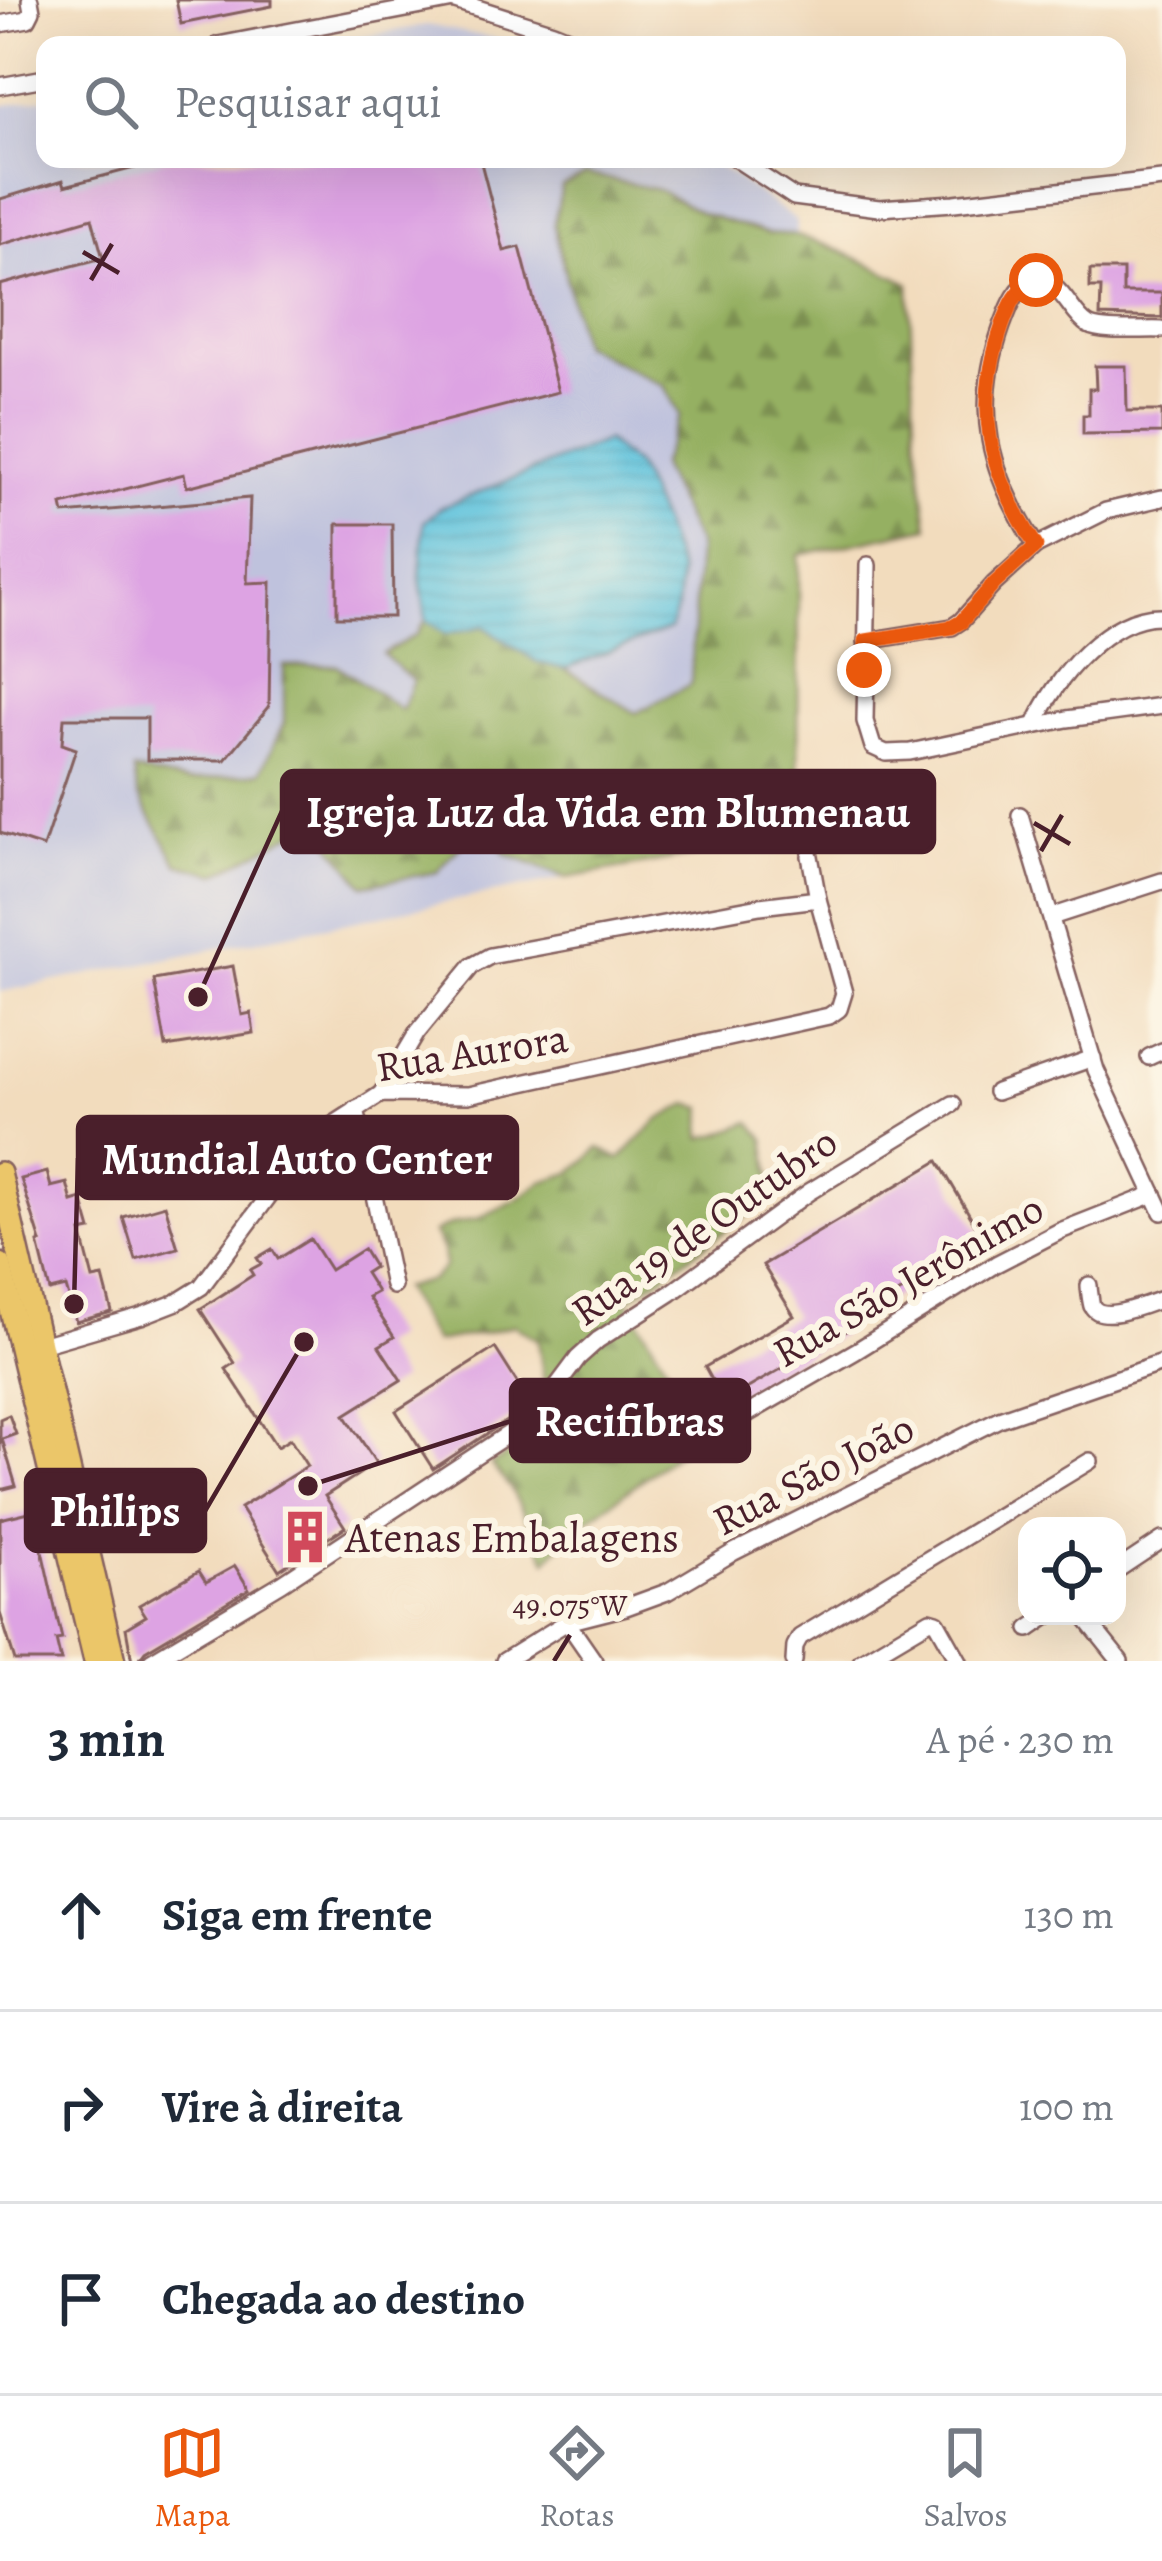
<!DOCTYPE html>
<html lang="pt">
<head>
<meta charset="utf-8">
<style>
	:root { --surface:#fff; --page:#f2f2f3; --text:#1f2937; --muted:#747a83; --line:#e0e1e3; --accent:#ea580c }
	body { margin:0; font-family:Alegreya,serif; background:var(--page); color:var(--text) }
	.controls { position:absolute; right:36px; bottom:36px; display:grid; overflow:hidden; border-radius:24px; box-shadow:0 12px 48px #0002 }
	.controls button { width:108px; height:108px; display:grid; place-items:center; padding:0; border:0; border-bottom:3px solid var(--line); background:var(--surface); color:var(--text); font:60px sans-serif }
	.stop { position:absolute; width:36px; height:36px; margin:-27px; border:9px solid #ea580c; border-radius:50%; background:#fff }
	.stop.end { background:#ea580c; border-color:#fff; box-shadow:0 3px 12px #0008 }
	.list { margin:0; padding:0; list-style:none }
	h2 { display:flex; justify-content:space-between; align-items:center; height:156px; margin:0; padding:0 48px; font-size:51px }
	h2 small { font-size:39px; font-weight:400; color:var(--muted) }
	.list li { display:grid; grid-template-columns:78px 1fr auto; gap:36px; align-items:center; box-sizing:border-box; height:192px; padding:0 48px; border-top:3px solid var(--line) }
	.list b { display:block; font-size:45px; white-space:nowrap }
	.list em { font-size:39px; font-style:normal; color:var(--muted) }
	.icon { flex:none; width:66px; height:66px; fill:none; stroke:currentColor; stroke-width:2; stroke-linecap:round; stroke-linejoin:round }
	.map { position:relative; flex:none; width:1162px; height:1661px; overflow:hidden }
	.search { position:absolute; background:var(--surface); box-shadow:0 12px 48px #0002; left:36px; right:36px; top:36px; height:132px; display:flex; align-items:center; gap:30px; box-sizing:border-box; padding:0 42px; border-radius:24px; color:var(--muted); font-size:45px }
	.sheet { height:732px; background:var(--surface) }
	nav { display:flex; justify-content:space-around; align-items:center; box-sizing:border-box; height:168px; border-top:3px solid var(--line); background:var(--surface); font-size:33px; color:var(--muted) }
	nav a { display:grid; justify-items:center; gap:6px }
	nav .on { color:var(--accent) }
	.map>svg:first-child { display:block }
	.industrial { fill:#bfc2dd }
	.forest { fill:url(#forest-firs); stroke:#706846; stroke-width:3 }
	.water { fill:url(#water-rules); stroke:#547184; stroke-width:3 }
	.building { fill:#dda3e3 }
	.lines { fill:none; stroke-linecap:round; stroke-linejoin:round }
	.minor-casing { stroke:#85615e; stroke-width:20 }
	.major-casing { stroke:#85615e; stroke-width:26 }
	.minor { stroke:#fff; stroke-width:15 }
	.major { stroke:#ebc669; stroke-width:21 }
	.route { stroke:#ea580c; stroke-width:15 }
	.ticks { fill:none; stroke:#4a1f2b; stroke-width:4.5 }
	.labels { text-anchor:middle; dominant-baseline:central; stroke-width:12; stroke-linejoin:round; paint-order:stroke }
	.street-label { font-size:42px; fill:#4a1f2b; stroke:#fcf5e5 }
	.poi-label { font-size:42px; fill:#4a1f2b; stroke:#fcf5e5; text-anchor:start }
	.ticks-label { font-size:30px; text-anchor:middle; fill:#4a1f2b; stroke:#fcf5e5; stroke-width:12; stroke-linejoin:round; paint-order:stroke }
	.leader { fill:none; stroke:#4a1f2b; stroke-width:4.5 }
	.callout-dot { fill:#4a1f2b; stroke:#fcf5e5; stroke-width:4.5 }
	.callout { fill:#4a1f2b; stroke:#4a1f2b; stroke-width:4.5 }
	.callout-label { font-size:45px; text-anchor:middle; font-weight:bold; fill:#fff }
</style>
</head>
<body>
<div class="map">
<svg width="1162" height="1661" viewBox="0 0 1162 1661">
	<defs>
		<pattern id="forest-firs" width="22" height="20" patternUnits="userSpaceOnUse" patternTransform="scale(3)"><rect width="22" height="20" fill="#95b062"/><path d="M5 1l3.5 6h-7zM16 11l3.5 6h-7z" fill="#7c8f51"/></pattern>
		<pattern id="water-rules" width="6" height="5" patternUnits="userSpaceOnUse" patternTransform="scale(3)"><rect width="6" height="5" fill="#5fc3dd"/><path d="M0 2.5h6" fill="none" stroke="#54a7be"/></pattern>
	</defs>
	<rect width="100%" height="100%" fill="#fcf5e5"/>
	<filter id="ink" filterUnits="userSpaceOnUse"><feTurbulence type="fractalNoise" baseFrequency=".00833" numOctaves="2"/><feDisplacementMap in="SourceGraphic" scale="24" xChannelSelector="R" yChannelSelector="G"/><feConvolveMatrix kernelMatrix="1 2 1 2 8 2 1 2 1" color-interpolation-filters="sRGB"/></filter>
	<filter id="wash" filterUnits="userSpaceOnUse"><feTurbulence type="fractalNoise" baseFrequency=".004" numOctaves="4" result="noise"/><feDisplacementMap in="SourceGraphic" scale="48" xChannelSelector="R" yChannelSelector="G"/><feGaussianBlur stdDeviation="2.7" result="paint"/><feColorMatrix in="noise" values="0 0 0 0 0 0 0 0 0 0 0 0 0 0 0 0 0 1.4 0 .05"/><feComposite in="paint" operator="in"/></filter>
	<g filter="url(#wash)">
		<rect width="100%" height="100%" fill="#f2dcbd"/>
		<g class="industrial">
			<polygon points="427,25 528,45 321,45"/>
			<polygon points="45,98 45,159 709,159 797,221 798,837 567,878 0,992 0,106"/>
		</g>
		<g class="forest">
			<path d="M 586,174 L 659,190 L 702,213 L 769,234 C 804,228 876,268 909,283 L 915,426 L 928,527 L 799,555 L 798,837 L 567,878 L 506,854 L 482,822 L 437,872 L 364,885 L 327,839 L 299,830 L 217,874 L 178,864 L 138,795 L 134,771 L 189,782 L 261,772 L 284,723 L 284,666 L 337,665 L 401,710 L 413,681 L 383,654 L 416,635 L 426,620 L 451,633 L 483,626 L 537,662 L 564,669 L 636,713 L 691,684 L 698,545 L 660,466 L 680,415 L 664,386 L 581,344 L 554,224 L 562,186 Z"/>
			<polygon points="688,1104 703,1108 702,1138 720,1134 751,1122 765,1139 771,1179 752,1212 627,1301 707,1431 577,1528 547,1560 511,1489 491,1465 551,1429 538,1340 514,1325 485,1333 434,1342 402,1288 432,1280 445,1266 443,1250 434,1233 452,1224 477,1219 518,1199 542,1182 571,1173 600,1148 620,1159 657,1121"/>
		</g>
		<polygon class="water" points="606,441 636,466 662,523 680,573 677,608 670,629 564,669 537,662 484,626 446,634 426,620 420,578 424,522 440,508"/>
		<g id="blocks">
			<g class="building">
				<polygon points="176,0 272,0 272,6 181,24"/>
				<polygon points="169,159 480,159 504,251 520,247 558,392 187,487 184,474 62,505 64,514 250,498 247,583 271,582 269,707 225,760 147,760 147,718 64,718 62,744 76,749 43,847 0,833 0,285 103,258 92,218 0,245 0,199 63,180 65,186"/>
				<polygon points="1090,270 1123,270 1123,293 1162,293 1162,318 1100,316 1101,288 1090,288"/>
				<polygon points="1095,366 1126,366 1127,411 1162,411 1162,433 1083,434 1083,415 1089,415 1089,389 1096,389"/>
				<polygon points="337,524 392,524 393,617 337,617"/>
				<polygon points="233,966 242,1015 251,1013 254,1033 166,1047 154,980"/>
				<polygon points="938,1161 986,1243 846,1324 850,1329 724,1402 705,1367 794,1316 763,1265"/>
				<polygon points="47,1172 51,1187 67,1183 72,1202 82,1199 91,1230 81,1232 93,1279 103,1277 112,1312 76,1322 66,1287 50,1291 38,1243 41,1242 21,1179"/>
				<polygon points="165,1205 178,1248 136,1260 123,1217"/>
				<polygon points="310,1239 330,1270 363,1249 374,1267 365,1273 377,1292 368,1297 394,1337 379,1346 401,1380 345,1415 376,1463 325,1496 345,1527 279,1570 240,1508 307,1466 290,1439 277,1447 226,1369 235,1363 200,1309 253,1275 250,1270 261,1264 257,1258 272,1249 278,1259"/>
				<polygon points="495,1348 530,1403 526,1408 433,1469 396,1411"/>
				<polygon points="9,1415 16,1434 2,1439 16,1486 0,1490 0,1419"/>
				<polygon points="33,1511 62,1639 56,1640 61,1661 15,1661 0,1613 0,1519"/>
				<polygon points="235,1566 249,1589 145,1651 139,1659 132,1661 126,1628 146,1616 139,1605 199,1571 206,1582"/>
			</g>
		</g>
	</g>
	<g filter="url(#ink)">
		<use href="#blocks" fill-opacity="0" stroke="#85615e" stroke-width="3"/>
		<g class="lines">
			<defs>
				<g id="minor">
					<polyline points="452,0 553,32 585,45"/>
					<polyline points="0,24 28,19 32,11 30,0"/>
					<polyline points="218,45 454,0"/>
					<polyline points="0,86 45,78"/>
					<polyline points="736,159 794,197 879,208 954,203 1162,179"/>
					<path d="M 1036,546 C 989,472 972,411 1002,326 C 1008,311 1015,286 1033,281 C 1059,275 1070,314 1088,325 C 1102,333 1144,329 1162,330"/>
					<polyline points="868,565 865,721 873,747 886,753 910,752 1067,719 1162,706"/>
					<polyline points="866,641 952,627 961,621 994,584 1036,546 1106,511 1162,498"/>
					<path d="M 1035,725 C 1053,680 1109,614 1162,616"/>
					<polyline points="1020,815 1096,1070 1162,1212"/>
					<polyline points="1051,917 1162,881"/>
					<polyline points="1149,1057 1162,1051"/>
					<polyline points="996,1092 1093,1058"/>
					<polyline points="381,1094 417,1033 472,966 490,956 760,906 818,899"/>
					<polyline points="356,1109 393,1286"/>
					<path d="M 1089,1285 C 1089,1289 1091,1303 1092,1306 C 1102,1324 1147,1304 1162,1299"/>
					<polyline points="41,1345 141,1316 177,1302 201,1287 286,1173 322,1132 381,1094 468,1095 829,1016 839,1009 844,993 818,899 810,856"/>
					<polyline points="704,1439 856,1351 996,1264 1060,1231 1154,1194"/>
					<polyline points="1117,1570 1162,1540"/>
					<polyline points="1084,1616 1120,1661"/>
					<polyline points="567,1622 594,1661"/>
					<polyline points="1029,1629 1048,1616"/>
					<polyline points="151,1661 282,1583 534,1417 578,1358 598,1340 671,1293 809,1192 953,1104"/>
					<polyline points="504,1661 567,1622 626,1607 667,1592 734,1552 999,1419 1162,1363"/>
					<polyline points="794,1661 795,1646 800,1637 1090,1461"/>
					<polyline points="861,1661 930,1620 937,1622 959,1661"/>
				</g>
				<g id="major">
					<polyline points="0,1173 114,1661"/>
					<polyline points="0,1264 95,1661"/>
				</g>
			</defs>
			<use href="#minor" class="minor-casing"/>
			<use href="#major" class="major-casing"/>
			<use href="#minor" class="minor"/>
			<use href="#major" class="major"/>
		</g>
	</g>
	<g class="lines" filter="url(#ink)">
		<path class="route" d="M 864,670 L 866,641 L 952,627 L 961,622 L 994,584 L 1036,546 C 988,470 973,410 1003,324 C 1010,305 1017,288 1036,280"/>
	</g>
	<path class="ticks" d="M 83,252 L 119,273M 91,280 L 112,244M 1034,823 L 1070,844M 1041,851 L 1062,815M 554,1661 L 570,1635"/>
	<defs>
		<symbol id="building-bare" viewBox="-9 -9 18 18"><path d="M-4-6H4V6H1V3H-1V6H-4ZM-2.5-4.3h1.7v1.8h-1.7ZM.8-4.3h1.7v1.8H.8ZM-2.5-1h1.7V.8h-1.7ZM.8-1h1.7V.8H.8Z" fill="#d1495b" stroke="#fcf5e5" stroke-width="2.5" paint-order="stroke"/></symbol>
	</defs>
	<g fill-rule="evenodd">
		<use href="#building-bare" x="267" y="1499" width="76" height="76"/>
	</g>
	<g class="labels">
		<g class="street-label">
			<text transform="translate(472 1052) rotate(-9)">Rua Aurora</text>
			<text transform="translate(704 1226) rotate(-35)">Rua 19 de Outubro</text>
			<text transform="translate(908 1280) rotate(-30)">Rua São Jerônimo</text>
			<text transform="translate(813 1474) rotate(-27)">Rua São João</text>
		</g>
		<g class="poi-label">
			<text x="345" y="1537">Atenas Embalagens</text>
		</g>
	</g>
	<g class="ticks-label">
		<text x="570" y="1616">49.075°W</text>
	</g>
	<path class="leader" d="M198 997L282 811M74 1304L78 1158M308 1486L511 1421M304 1342L205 1511"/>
	<g class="callout-dot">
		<circle cx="198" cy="997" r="12"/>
		<circle cx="74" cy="1304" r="12"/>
		<circle cx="308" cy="1486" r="12"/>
		<circle cx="304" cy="1342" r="12"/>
	</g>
	<g class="callout">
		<rect x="282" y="771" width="652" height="81" rx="12"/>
		<rect x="78" y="1117" width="439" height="81" rx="12"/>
		<rect x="511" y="1380" width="238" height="81" rx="12"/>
		<rect x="26" y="1470" width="179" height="81" rx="12"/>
	</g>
	<g class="callout-label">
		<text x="608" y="827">Igreja Luz da Vida em Blumenau</text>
		<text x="297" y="1174">Mundial Auto Center</text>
		<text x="630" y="1436">Recifibras</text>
		<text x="115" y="1526">Philips</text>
	</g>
</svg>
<div class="controls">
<button><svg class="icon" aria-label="locate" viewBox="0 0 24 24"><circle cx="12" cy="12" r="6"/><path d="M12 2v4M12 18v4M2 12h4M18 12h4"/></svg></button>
</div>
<div class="stop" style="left:1036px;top:280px"></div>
<div class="stop end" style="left:864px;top:670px"></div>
<div class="search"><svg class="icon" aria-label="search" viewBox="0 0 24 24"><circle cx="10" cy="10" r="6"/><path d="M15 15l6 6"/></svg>Pesquisar aqui</div>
</div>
<section class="sheet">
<h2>3 min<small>A pé · 230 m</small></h2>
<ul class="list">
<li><svg class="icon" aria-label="ahead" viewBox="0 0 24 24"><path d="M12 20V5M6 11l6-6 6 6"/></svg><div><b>Siga em frente</b></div><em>130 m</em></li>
<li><svg class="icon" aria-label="right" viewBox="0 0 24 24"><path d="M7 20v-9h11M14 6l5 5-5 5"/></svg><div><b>Vire à direita</b></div><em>100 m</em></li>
<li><svg class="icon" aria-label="arrive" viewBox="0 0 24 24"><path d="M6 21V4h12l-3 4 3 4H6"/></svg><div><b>Chegada ao destino</b></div></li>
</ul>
</section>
<nav>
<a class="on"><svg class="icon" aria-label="map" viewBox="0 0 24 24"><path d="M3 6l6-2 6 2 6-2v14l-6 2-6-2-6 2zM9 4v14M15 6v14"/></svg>Mapa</a>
<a><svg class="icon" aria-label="directions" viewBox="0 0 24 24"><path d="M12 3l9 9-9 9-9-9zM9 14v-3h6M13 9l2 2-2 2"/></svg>Rotas</a>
<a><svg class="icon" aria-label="saved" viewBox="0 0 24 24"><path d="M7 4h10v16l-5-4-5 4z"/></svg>Salvos</a>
</nav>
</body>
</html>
